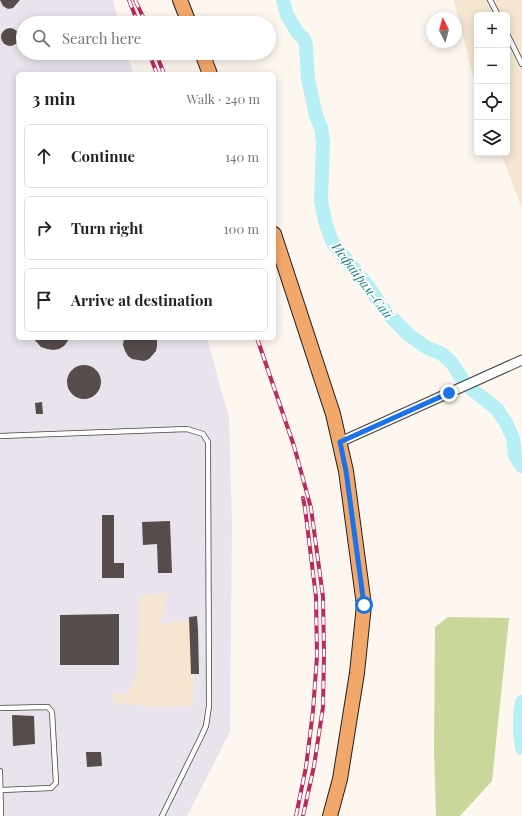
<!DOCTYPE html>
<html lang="en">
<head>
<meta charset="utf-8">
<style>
	:root { --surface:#fff; --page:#f2f2f2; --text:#222; --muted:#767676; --line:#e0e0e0 }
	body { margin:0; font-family:"Playfair Display",serif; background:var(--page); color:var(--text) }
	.controls { position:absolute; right:12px; top:12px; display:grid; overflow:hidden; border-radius:6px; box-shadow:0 2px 10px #0003 }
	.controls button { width:36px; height:36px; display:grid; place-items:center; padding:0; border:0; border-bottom:1px solid var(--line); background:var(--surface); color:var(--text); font:20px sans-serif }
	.compass { position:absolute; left:426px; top:12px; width:36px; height:36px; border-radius:50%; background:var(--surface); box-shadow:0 2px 10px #0003; rotate:354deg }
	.stop { position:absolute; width:12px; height:12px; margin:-9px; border:3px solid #1a73e8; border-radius:50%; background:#fff }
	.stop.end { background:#1a73e8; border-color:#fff; box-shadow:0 1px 4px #0008 }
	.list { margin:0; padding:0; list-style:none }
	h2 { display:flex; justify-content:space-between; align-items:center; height:52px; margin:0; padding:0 16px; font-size:17px }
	h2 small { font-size:13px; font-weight:400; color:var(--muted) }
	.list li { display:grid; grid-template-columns:26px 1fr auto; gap:12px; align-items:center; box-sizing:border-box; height:64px; margin:0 8px 8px; padding:0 8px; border:1px solid var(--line); border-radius:6px }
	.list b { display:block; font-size:15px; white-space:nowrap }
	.list em { font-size:13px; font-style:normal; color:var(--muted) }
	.icon { flex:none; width:22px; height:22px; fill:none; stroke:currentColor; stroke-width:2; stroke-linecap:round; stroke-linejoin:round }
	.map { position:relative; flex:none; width:522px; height:816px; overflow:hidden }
	.search { position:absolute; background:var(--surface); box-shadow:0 2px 10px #0003; left:16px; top:16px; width:260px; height:44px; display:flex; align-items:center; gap:10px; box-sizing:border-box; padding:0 14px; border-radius:22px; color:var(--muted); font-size:15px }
	.panel { position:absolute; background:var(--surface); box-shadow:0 2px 10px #0003; left:16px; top:72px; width:260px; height:268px; border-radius:6px }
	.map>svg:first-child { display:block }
	.industrial { fill:#e8e3ec }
	.farmland { fill:#f4e6d1 }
	.forest { fill:#c9d89a }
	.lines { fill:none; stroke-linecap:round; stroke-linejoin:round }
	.river { stroke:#b6f0f4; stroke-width:14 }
	.building { fill:#564c4b }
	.lane-casing { stroke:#414141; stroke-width:6 }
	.street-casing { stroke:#414141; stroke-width:11 }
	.primary-casing { stroke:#1f1f1f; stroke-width:16 }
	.lane { stroke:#fff; stroke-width:4.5 }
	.street { stroke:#fff; stroke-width:9 }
	.primary { stroke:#f3a86b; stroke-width:14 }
	.rail-casing { stroke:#ba2b5d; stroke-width:4 }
	.rail { stroke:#fff; stroke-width:2.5; stroke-dasharray:8; stroke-linecap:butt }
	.route { stroke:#1a73e8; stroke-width:5 }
	.labels { text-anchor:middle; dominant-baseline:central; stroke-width:4; stroke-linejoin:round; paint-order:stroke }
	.water-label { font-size:13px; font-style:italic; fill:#1a7f8e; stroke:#fff }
</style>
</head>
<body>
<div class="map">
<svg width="522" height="816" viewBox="0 0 522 816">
	<rect width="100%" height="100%" fill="#fef7f0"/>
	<polygon class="industrial" points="0,0 113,0 119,23 23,23 23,53 127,53 133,74 18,74 18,338 207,338 229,418 232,524 230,732 187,816 0,816"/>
	<g class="farmland">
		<polygon points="454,0 522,0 522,209 501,153 507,153 507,15 477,15 477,92"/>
		<polygon points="167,593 160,624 192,620 196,624 193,706 154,707 113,703 113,692 128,695 137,670 140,596"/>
	</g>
	<polygon class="forest" points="448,617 509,618 492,781 460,816 436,816 434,750 435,627"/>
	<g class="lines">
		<g class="river">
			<polyline points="283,0 287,15 297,32 304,39 306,45 308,79 316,116 321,127 323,142 321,201 326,225 333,243 371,290 382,307 393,319 410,336 426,347 442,354 452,363 466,385 497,409 506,423 513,438 515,456 522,466"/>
			<path d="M 522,702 C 519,718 519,732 522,748"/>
		</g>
	</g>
	<g class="building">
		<polygon points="0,0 20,0 13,8 8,9 3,6"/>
		<circle cx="10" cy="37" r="9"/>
		<polygon points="33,338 70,338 64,346 59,349 53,350 47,349 41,347"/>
		<polygon points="124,338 157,338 157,346 156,351 149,359 144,361 132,359 128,356 125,351 123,345"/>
		<circle cx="84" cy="382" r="17"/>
		<polygon points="42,402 43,414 36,414 35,403"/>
		<polygon points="102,515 114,515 114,563 124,563 124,578 102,578"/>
		<polygon points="170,521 172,573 158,573 157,544 143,545 142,522"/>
		<polygon points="119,614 119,665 60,665 60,615"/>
		<polygon points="197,616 198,630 199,674 191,674 189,617"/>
		<polygon points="12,715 34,716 35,744 13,746"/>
		<polygon points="86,752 101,752 102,766 87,767"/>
	</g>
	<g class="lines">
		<defs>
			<g id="lane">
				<polyline points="490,0 498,15"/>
				<polyline points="507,34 522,64"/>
				<polyline points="0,436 187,429 203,434 208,442 209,706 206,726 201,737 162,816"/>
				<polyline points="0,708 48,707 52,712 56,783 51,788 1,790"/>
				<polyline points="0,771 1,816"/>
			</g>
			<polyline id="street" points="340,442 522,360"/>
			<g id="primary">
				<polyline points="180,0 189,23"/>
				<polyline points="202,53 210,74"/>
				<polyline points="274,234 333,414 346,471 364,605 357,673 340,779 330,816"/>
			</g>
		</defs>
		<use href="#lane" class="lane-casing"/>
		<use href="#street" class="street-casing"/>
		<use href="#primary" class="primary-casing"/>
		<use href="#lane" class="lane"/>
		<use href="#street" class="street"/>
		<use href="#primary" class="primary"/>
		<defs>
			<g id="rail">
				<polyline points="129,0 138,23"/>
				<polyline points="135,0 146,23"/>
				<polyline points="149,53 157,74"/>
				<polyline points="156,53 164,74"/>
				<polyline points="257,338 294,446 311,508 323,597 324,654 323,707 314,766 303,816"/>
				<polyline points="296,816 306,767 313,711 317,656 316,597 305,508 303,498"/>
			</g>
		</defs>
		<use href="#rail" class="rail-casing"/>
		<use href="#rail" class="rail"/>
	</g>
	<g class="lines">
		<polyline class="route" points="364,605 346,471 340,442 449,393"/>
	</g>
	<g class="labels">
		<g class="water-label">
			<text transform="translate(363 280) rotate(53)">Исфайрам-Сай</text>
		</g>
	</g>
</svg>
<div class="controls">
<button>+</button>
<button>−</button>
<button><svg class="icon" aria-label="locate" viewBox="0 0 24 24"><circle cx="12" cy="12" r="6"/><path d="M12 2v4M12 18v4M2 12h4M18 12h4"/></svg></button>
<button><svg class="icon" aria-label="layers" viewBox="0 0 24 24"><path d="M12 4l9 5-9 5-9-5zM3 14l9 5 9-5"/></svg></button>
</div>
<svg class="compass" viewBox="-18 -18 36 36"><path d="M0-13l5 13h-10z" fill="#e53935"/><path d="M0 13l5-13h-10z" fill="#767676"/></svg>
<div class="stop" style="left:364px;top:605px"></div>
<div class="stop end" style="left:449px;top:393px"></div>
<div class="search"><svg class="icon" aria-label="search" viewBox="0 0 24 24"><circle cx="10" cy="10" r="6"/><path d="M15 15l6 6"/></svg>Search here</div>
<section class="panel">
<h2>3 min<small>Walk · 240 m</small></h2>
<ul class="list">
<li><svg class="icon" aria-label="ahead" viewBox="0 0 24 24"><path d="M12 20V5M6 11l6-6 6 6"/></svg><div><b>Continue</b></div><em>140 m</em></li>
<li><svg class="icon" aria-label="right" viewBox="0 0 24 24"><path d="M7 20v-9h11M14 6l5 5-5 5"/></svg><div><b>Turn right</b></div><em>100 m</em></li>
<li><svg class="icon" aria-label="arrive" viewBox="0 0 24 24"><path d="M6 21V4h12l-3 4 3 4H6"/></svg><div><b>Arrive at destination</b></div></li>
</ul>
</section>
</div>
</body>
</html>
